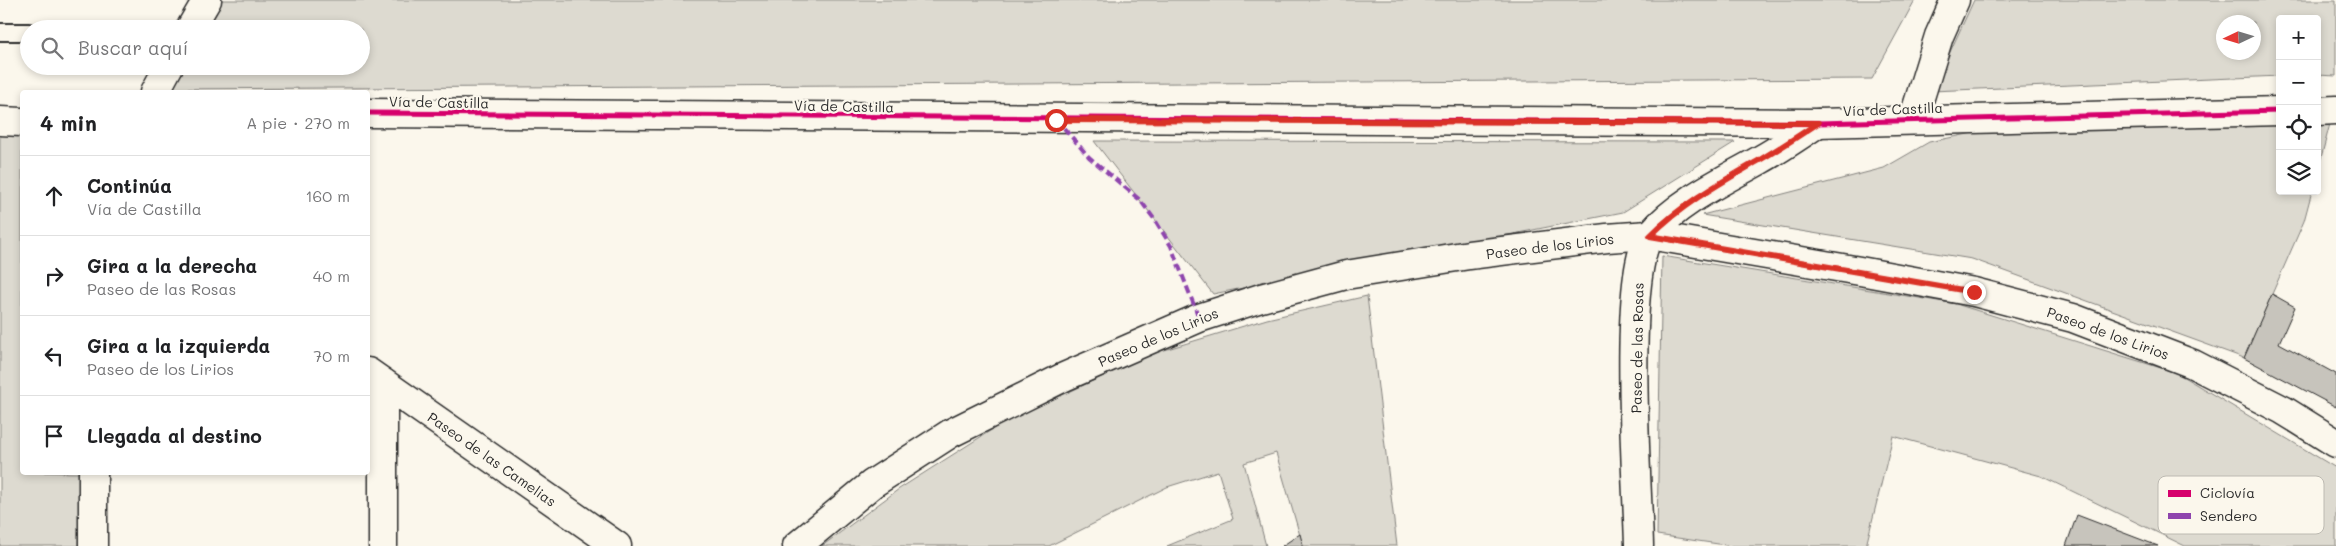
<!DOCTYPE html>
<html lang="es">
<head>
<meta charset="utf-8">
<style>
	:root { --surface:#fff; --page:#f2f2f2; --text:#202124; --muted:#757577; --line:#e0e0e0 }
	body { margin:0; font-family:Mali,sans-serif; background:var(--page); color:var(--text) }
	.controls { position:absolute; right:15px; top:15px; display:grid; overflow:hidden; border-radius:5px; box-shadow:0 2px 8px #0003 }
	.controls button { width:45px; height:45px; display:grid; place-items:center; padding:0; border:0; border-bottom:1px solid var(--line); background:var(--surface); color:var(--text); font:25px sans-serif }
	.compass { position:absolute; left:2216px; top:15px; width:45px; height:45px; border-radius:50%; background:var(--surface); box-shadow:0 2px 8px #0003; rotate:266deg }
	.stop { position:absolute; width:15px; height:15px; margin:-11px; border:4px solid #d93025; border-radius:50%; background:#fff }
	.stop.end { background:#d93025; border-color:#fff; box-shadow:0 1px 5px #0008 }
	.list { margin:0; padding:0; list-style:none }
	h2 { display:flex; justify-content:space-between; align-items:center; height:65px; margin:0; padding:0 20px; font-size:21px }
	h2 small { font-size:16px; font-weight:400; color:var(--muted) }
	.list li { display:grid; grid-template-columns:32px 1fr auto; gap:15px; align-items:center; box-sizing:border-box; height:80px; padding:0 20px; border-top:1px solid var(--line) }
	.list b { display:block; font-size:19px; white-space:nowrap }
	.list p { margin:0; font-size:16px; white-space:nowrap; color:var(--muted) }
	.list em { font-size:16px; font-style:normal; color:var(--muted) }
	.icon { flex:none; width:28px; height:28px; fill:none; stroke:currentColor; stroke-width:2; stroke-linecap:round; stroke-linejoin:round }
	.map { position:relative; flex:none; width:2336px; height:546px; overflow:hidden }
	.search { position:absolute; background:var(--surface); box-shadow:0 2px 8px #0003; left:20px; top:20px; width:350px; height:55px; display:flex; align-items:center; gap:12px; box-sizing:border-box; padding:0 18px; border-radius:28px; color:var(--muted); font-size:19px }
	.panel { position:absolute; background:var(--surface); box-shadow:0 2px 8px #0003; left:20px; top:90px; width:350px; height:385px; border-radius:5px }
	.map>svg:first-child { display:block }
	.green { fill:#dddad0; stroke:#84827e; fill-rule:evenodd }
	.building { fill:#c7c4bc; stroke:#2b2b2b }
	.lines { fill:none; stroke-linecap:round; stroke-linejoin:round }
	.lane-casing { stroke:#2b2b2b; stroke-width:20 }
	.street-casing { stroke:#2b2b2b; stroke-width:31 }
	.lane { stroke:#fbf7ec; stroke-width:16 }
	.street { stroke:#fbf7ec; stroke-width:28 }
	.quiet { stroke:#8e44ad; stroke-width:4; stroke-dasharray:8 4; stroke-linecap:butt }
	.cycleway-casing { stroke:#fbf7ec; stroke-width:8 }
	.cycleway { stroke:#d6006c; stroke-width:5 }
	.route { stroke:#d93025; stroke-width:6 }
	.labels { text-anchor:middle; dominant-baseline:central; stroke-width:4.5; stroke-linejoin:round; paint-order:stroke }
	.street-label { font-size:14px; fill:#2b2b2b; stroke:#fbf7ec }
	.key { fill:#fbf7ec; stroke:#bdbab2; stroke-width:1 }
	.key-label { font-size:14px; fill:#2b2b2b }
</style>
</head>
<body>
<div class="map">
<svg width="2336" height="546" viewBox="0 0 2336 546">
	<rect width="100%" height="100%" fill="#fbf7ec"/>
	<filter id="ink" filterUnits="userSpaceOnUse"><feTurbulence type="fractalNoise" baseFrequency=".02" numOctaves="2"/><feDisplacementMap in="SourceGraphic" scale="10" xChannelSelector="R" yChannelSelector="G"/><feConvolveMatrix kernelMatrix="1 2 1 2 8 2 1 2 1" color-interpolation-filters="sRGB"/></filter>
	<g filter="url(#ink)">
		<g class="green">
			<polygon points="217,0 1915,0 1872,79 170,89 182,66 361,66 361,29 202,29"/>
			<path d="M 1974,0 L 2336,0 L 2336,76 L 2317,75 L 2317,19 L 2280,19 L 2280,76 L 1932,91 ZM 2224,22 L 2254,22 L 2254,52 L 2224,52 Z"/>
			<polygon points="2331,120 2317,173 2317,121"/>
			<polygon points="2280,122 2280,191 2312,191 2304,221 2244,358 1972,259 1702,215 1884,168 1929,142 1993,129"/>
			<polygon points="0,135 22,136 22,472 80,473 78,546 0,546"/>
			<polygon points="1094,141 1735,142 1623,212 1213,294"/>
			<polygon points="1662,256 1956,304 2177,373 2336,468 2336,546 2185,546 2041,476 1893,436 1866,546 1732,546 1657,535"/>
			<polygon points="1367,296 1397,546 1303,546 1276,453 1244,463 1266,546 1167,546 1233,519 1218,471 1167,487 1049,546 822,546 899,489 1004,422 1151,354 1267,319"/>
		</g>
		<g class="building">
			<polygon points="2272,294 2295,307 2279,343 2336,374 2336,407 2244,358"/>
			<polygon points="2077,515 2158,546 2066,546"/>
			<polygon points="1300,534 1303,546 1282,546"/>
		</g>
		<g class="lines">
			<defs>
				<polyline id="lane" points="0,32 29,32"/>
				<g id="street">
					<polyline points="190,29 207,0"/>
					<polyline points="155,92 169,66"/>
					<polyline points="2317,111 2336,110"/>
					<polyline points="368,113 1818,123 2280,111"/>
					<polyline points="1913,120 1939,36 1955,0"/>
					<polyline points="0,121 22,122"/>
					<polyline points="368,372 617,546"/>
					<polyline points="383,383 383,546"/>
					<polyline points="93,546 93,472"/>
					<polyline points="797,546 872,484 951,433 1064,377 1199,318 1261,298 1346,275 1469,255 1607,238 1649,235 1860,271 1974,292 2073,318 2193,364 2283,410 2336,443"/>
					<path d="M 1639,546 C 1638,491 1621,270 1651,234 C 1679,201 1723,181 1760,160 C 1780,149 1799,136 1818,123"/>
				</g>
			</defs>
			<use href="#lane" class="lane-casing"/>
			<use href="#street" class="street-casing"/>
			<use href="#lane" class="lane"/>
			<use href="#street" class="street"/>
			<polyline class="quiet" points="1056,119 1089,157 1140,200 1155,220 1171,246 1199,318"/>
			<defs>
				<polyline id="cycleway" points="368,113 1818,123 2280,111"/>
			</defs>
			<use href="#cycleway" class="cycleway-casing"/>
			<use href="#cycleway" class="cycleway"/>
		</g>
	</g>
	<g class="lines" filter="url(#ink)">
		<path class="route" d="M 1056,120 L 1818,123 C 1800,135 1782,147 1763,158 C 1722,182 1683,203 1650,236 L 1974,292"/>
	</g>
	<g class="labels">
		<g class="street-label">
			<text transform="translate(439 102) rotate(1)">Vía de Castilla</text>
			<text transform="translate(844 106) rotate(1)">Vía de Castilla</text>
			<text transform="translate(1893 109) rotate(-2)">Vía de Castilla</text>
			<text transform="translate(1550 246) rotate(-7)">Paseo de los Lirios</text>
			<text transform="translate(2108 333) rotate(20)">Paseo de los Lirios</text>
			<text transform="translate(1158 337) rotate(-23)">Paseo de los Lirios</text>
			<text transform="translate(1637 348) rotate(-89)">Paseo de las Rosas</text>
			<text transform="translate(492 459) rotate(35)">Paseo de las Camelias</text>
		</g>
	</g>
	<rect x="2158" y="476" width="166" height="58" rx="8" class="key"/>
	<rect x="2168" y="490" width="23" height="7" fill="#d6006c"/>
	<rect x="2168" y="513" width="23" height="6" fill="#8e44ad"/>
	<g class="key-label">
		<text x="2200" y="498">Ciclovía</text>
		<text x="2200" y="521">Sendero</text>
	</g>
</svg>
<div class="controls">
<button>+</button>
<button>−</button>
<button><svg class="icon" aria-label="locate" viewBox="0 0 24 24"><circle cx="12" cy="12" r="6"/><path d="M12 2v4M12 18v4M2 12h4M18 12h4"/></svg></button>
<button><svg class="icon" aria-label="layers" viewBox="0 0 24 24"><path d="M12 4l9 5-9 5-9-5zM3 14l9 5 9-5"/></svg></button>
</div>
<svg class="compass" viewBox="-18 -18 36 36"><path d="M0-13l5 13h-10z" fill="#e53935"/><path d="M0 13l5-13h-10z" fill="#757577"/></svg>
<div class="stop" style="left:1056px;top:120px"></div>
<div class="stop end" style="left:1974px;top:292px"></div>
<div class="search"><svg class="icon" aria-label="search" viewBox="0 0 24 24"><circle cx="10" cy="10" r="6"/><path d="M15 15l6 6"/></svg>Buscar aquí</div>
<section class="panel">
<h2>4 min<small>A pie · 270 m</small></h2>
<ul class="list">
<li><svg class="icon" aria-label="ahead" viewBox="0 0 24 24"><path d="M12 20V5M6 11l6-6 6 6"/></svg><div><b>Continúa</b><p>Vía de Castilla</p></div><em>160 m</em></li>
<li><svg class="icon" aria-label="right" viewBox="0 0 24 24"><path d="M7 20v-9h11M14 6l5 5-5 5"/></svg><div><b>Gira a la derecha</b><p>Paseo de las Rosas</p></div><em>40 m</em></li>
<li><svg class="icon" aria-label="left" viewBox="0 0 24 24"><path d="M17 20v-9H6M10 6l-5 5 5 5"/></svg><div><b>Gira a la izquierda</b><p>Paseo de los Lirios</p></div><em>70 m</em></li>
<li><svg class="icon" aria-label="arrive" viewBox="0 0 24 24"><path d="M6 21V4h12l-3 4 3 4H6"/></svg><div><b>Llegada al destino</b></div></li>
</ul>
</section>
</div>
</body>
</html>
